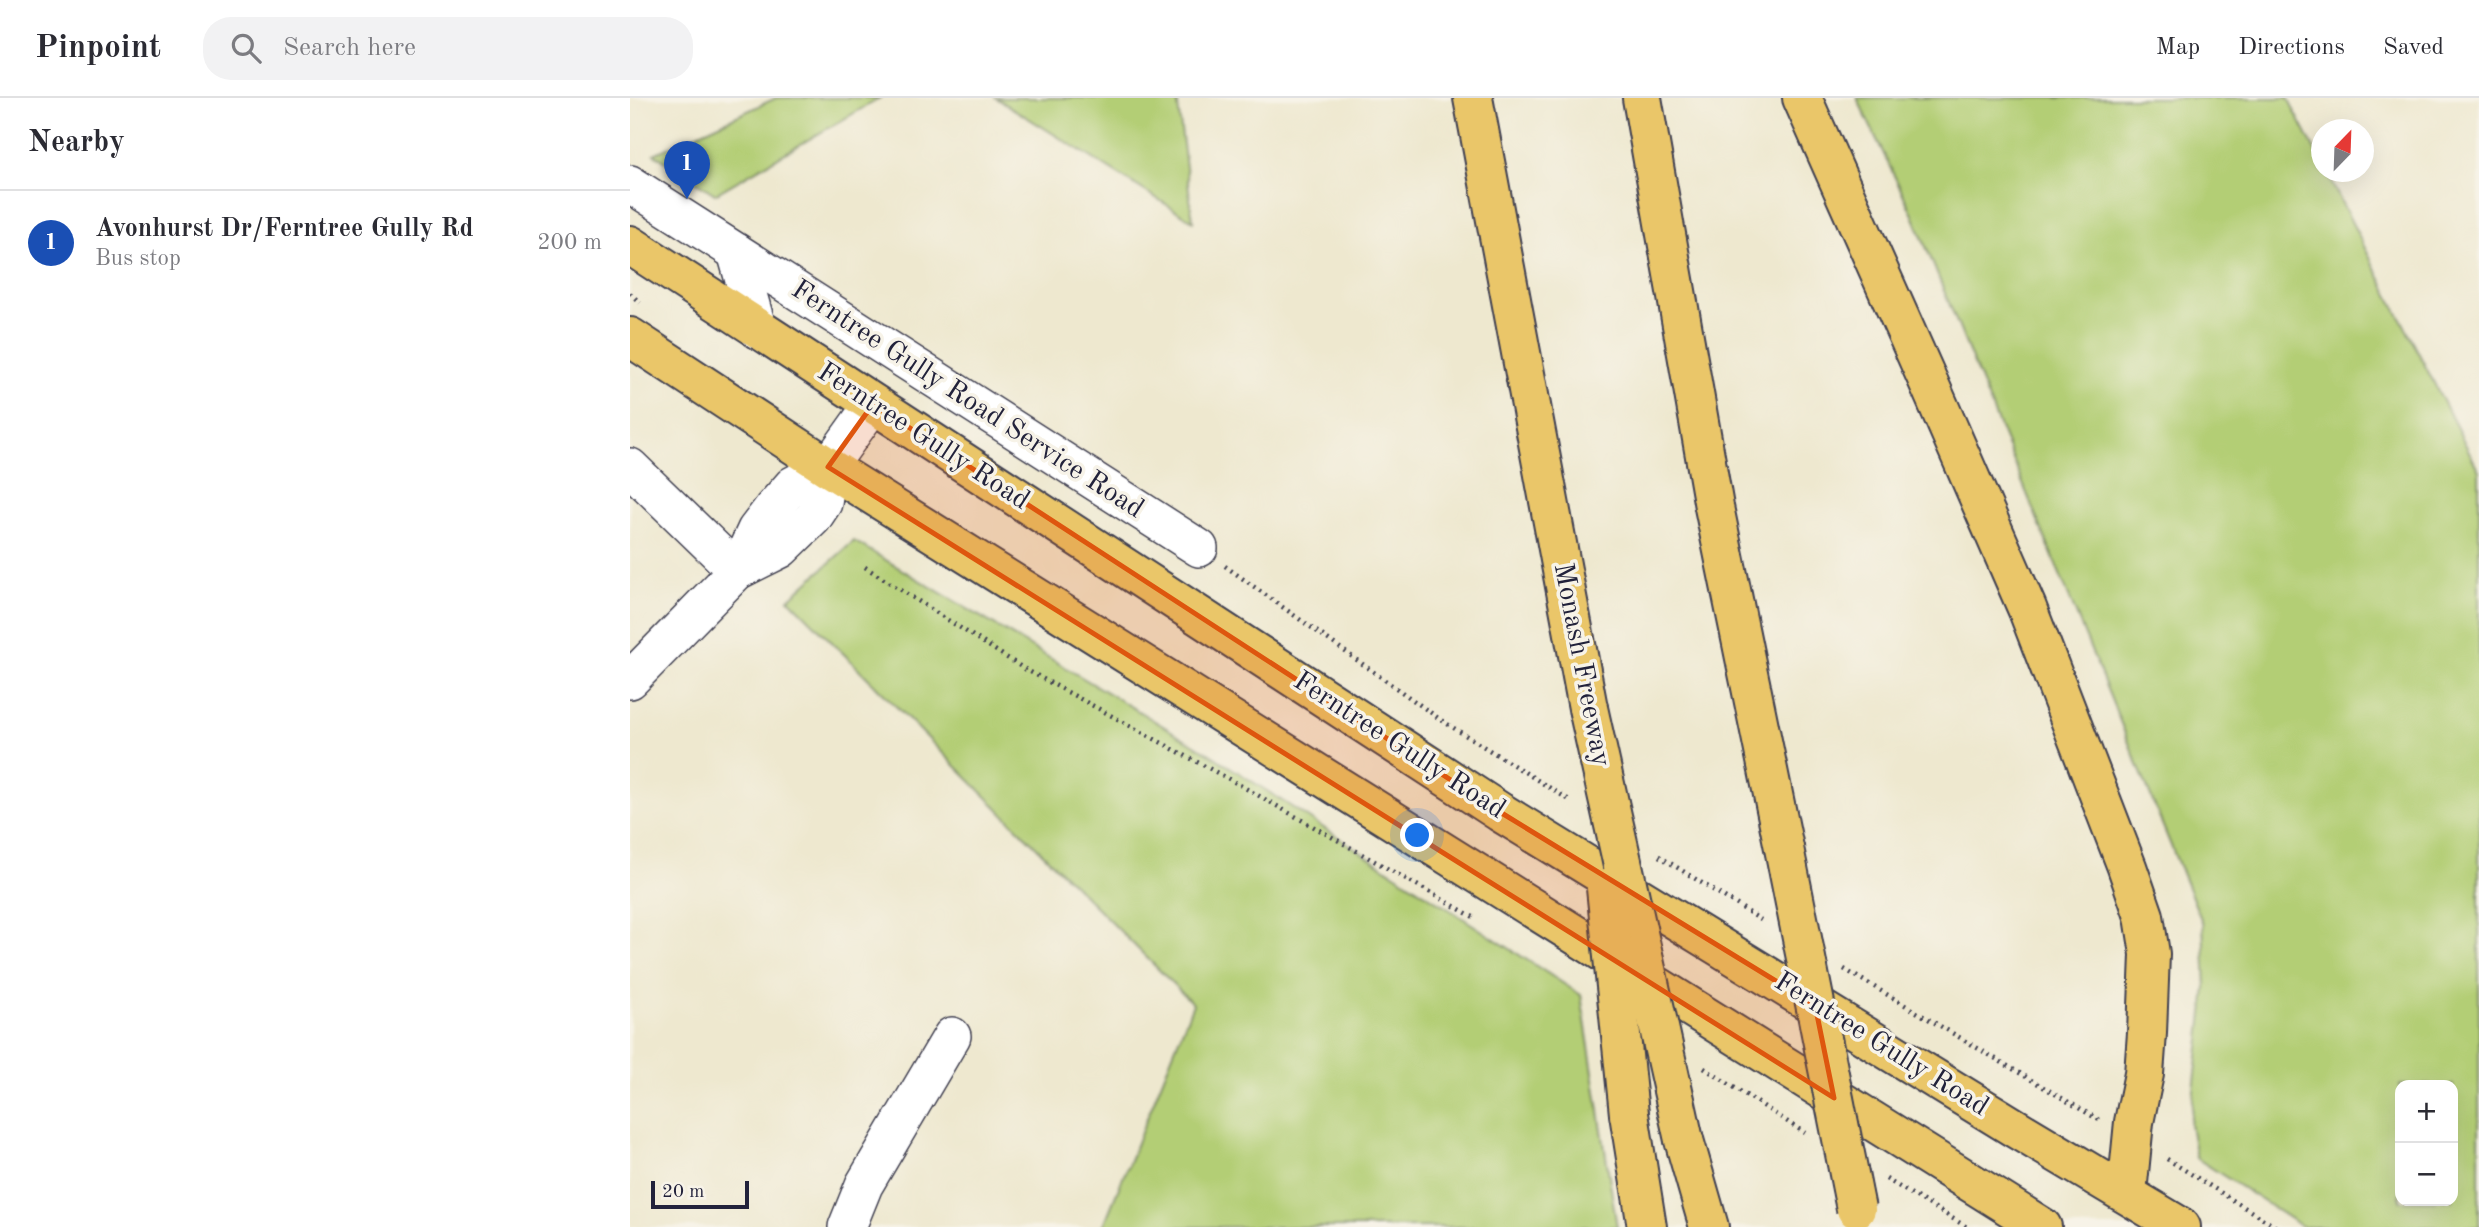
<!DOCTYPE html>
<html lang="en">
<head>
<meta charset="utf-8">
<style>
	:root { --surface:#fff; --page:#f2f2f3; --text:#2b2b33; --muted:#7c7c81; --line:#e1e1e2; --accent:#ea580c }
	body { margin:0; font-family:"Old Standard TT",serif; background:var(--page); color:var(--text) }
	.controls { position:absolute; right:21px; bottom:21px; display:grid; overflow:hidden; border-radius:14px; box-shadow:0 7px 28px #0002 }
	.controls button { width:63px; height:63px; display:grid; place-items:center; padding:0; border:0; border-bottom:2px solid var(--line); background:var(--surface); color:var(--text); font:35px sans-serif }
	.compass { position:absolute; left:1681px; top:21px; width:63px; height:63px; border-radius:50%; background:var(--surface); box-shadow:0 7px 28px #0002; rotate:23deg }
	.scale { position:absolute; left:21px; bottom:18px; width:98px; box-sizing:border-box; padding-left:7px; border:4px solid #22223b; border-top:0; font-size:19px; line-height:24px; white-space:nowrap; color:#22223b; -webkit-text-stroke:5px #f7f3e8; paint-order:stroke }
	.you { position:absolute; left:788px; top:738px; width:24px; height:24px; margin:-18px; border:5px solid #fff; border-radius:50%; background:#1a73e8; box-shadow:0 0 0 10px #1a73e833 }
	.badge { display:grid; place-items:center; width:46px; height:46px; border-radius:50%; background:var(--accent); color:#fff; font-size:23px; font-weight:700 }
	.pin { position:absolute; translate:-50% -58px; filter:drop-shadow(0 2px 4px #0008) }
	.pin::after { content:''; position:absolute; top:37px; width:24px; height:21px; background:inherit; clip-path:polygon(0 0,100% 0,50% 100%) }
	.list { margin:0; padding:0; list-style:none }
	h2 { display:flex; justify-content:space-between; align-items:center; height:91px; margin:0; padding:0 28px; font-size:30px }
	h2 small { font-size:23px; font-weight:400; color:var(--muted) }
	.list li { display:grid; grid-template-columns:46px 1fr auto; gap:21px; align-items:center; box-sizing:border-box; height:105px; padding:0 28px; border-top:2px solid var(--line) }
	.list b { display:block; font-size:26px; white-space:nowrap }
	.list p { margin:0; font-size:23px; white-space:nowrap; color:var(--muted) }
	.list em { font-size:23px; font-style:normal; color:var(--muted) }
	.icon { flex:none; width:38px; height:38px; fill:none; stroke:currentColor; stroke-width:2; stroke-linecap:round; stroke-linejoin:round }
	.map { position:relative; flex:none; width:1849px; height:1129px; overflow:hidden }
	header { display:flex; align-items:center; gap:42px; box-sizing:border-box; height:98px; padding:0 35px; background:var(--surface); border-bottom:2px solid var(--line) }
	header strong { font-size:33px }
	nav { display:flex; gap:38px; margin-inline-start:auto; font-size:24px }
	.search { width:490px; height:63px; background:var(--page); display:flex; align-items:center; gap:18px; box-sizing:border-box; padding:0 24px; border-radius:28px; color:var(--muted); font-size:26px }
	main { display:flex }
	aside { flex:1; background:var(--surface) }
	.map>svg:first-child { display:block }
	.green { fill:#b3ce74; stroke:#6a7858; stroke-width:2; fill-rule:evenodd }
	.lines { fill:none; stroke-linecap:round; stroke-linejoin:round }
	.street-casing { stroke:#414051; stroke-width:40 }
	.primary-casing { stroke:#414051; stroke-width:42 }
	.highway-casing { stroke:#414051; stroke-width:42 }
	.path { stroke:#414051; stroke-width:4.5; stroke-dasharray:2 5; stroke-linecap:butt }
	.street { stroke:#fff; stroke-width:37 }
	.primary { stroke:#eac669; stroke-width:38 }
	.highway { stroke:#eac669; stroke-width:38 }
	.highway-bridge-casing { stroke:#414051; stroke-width:42; stroke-linecap:butt }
	.highway-bridge { stroke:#eac669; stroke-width:38 }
	.marked { fill:#de560e; fill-opacity:0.2; stroke:#de560e; stroke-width:5; stroke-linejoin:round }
	.labels { text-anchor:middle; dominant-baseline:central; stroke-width:7; stroke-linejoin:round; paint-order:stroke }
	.street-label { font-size:28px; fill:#22223b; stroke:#f7f3e8 }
</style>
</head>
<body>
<header>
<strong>Pinpoint</strong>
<div class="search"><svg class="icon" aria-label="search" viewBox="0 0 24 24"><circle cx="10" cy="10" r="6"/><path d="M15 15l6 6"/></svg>Search here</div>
<nav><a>Map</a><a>Directions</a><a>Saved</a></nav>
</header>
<main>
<aside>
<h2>Nearby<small></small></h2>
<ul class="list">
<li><span class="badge" style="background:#1a4fb4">1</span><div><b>Avonhurst Dr/Ferntree Gully Rd</b><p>Bus stop</p></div><em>200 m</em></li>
</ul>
</aside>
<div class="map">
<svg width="1849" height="1129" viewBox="0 0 1849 1129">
	<rect width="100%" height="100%" fill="#f7f3e8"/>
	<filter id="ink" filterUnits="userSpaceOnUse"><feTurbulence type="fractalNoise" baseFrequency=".0143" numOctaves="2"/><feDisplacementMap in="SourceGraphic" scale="14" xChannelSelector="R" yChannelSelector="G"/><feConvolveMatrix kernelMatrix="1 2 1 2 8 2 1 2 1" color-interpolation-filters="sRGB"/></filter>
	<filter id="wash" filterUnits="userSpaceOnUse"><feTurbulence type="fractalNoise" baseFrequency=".00686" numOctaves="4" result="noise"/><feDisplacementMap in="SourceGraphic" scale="28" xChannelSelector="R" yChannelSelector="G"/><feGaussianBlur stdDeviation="1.57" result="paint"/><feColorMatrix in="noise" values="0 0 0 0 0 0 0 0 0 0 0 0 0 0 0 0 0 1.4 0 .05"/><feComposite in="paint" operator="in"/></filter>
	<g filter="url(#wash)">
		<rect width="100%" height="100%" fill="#eee8cf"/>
		<g class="green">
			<polygon points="146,0 250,0 85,96 24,56"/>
			<polygon points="366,0 547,0 563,123"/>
			<path d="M 1227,0 L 1658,0 L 1691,64 L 1692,74 L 1696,74 L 1849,373 L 1849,1129 L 1673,1129 L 1566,1060 L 1560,1026 L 1576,890 L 1573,826 L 1283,117 ZM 1823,987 L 1823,1103 L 1770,1103 L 1770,987 Z"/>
			<polygon points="224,443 580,656 951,897 987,1129 473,1129 563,906 159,501"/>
		</g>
	</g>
	<g filter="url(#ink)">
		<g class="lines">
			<defs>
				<g id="street">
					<polyline points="0,86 569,450"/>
					<polyline points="106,154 128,232"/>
					<polyline points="0,369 107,473"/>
					<polyline points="107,473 126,432 142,411 163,387 198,369 243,306"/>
					<polyline points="0,582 107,473 151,451 183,420 193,405 198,369"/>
					<polyline points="217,1129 234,1087 322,938"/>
				</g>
				<g id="primary">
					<polyline points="0,147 870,714 1385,1030 1551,1129"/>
					<polyline points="0,239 198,369 1412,1129"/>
				</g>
				<g id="highway">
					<polyline points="843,0 958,610"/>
					<polyline points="1012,0 1084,409 1154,750"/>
					<polyline points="1172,0 1298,283 1397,510 1497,769 1514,818 1520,856 1517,935 1514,976 1504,1024 1497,1095"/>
					<polyline points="999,1016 1017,1129"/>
					<polyline points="1054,1042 1079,1129"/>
				</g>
			</defs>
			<use href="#street" class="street-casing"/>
			<use href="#primary" class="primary-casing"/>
			<use href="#highway" class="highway-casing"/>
			<g class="path">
				<polyline points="0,195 10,205"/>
				<polyline points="595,468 811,622 941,703"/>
				<polyline points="235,469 393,570 608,686 847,821"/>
				<polyline points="1029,758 1131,822"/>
				<polyline points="1214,871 1469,1022"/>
				<polyline points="1074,970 1175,1035"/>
				<polyline points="1537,1061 1646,1129"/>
				<polyline points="1256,1081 1337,1129"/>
			</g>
			<use href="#street" class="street"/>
			<use href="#primary" class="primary"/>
			<use href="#highway" class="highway"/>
			<defs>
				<g id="highway-bridge">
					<polyline points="958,610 1054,1042"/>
					<polyline points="1154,750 1226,1111"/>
					<polyline points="976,790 999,1016"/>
				</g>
			</defs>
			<use href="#highway-bridge" class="highway-bridge-casing"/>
			<use href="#highway-bridge" class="highway-bridge"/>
		</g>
	</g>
	<path class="marked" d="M 243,306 L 870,714 L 1185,907 L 1204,1000 L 198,369 Z"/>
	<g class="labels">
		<g class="street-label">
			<text transform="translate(337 302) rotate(33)">Ferntree Gully Road Service Road</text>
			<text transform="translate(293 339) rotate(33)">Ferntree Gully Road</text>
			<text transform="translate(951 567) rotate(79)">Monash Freeway</text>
			<text transform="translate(769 648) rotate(33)">Ferntree Gully Road</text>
			<text transform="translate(1251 947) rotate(32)">Ferntree Gully Road</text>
		</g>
	</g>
</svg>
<div class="controls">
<button>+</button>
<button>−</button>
</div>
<svg class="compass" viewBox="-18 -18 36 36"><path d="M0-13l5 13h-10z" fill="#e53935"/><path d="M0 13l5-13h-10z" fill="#7c7c81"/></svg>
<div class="scale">20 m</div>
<div class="you"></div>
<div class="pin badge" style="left:57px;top:101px;background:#1a4fb4">1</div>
</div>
</main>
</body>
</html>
